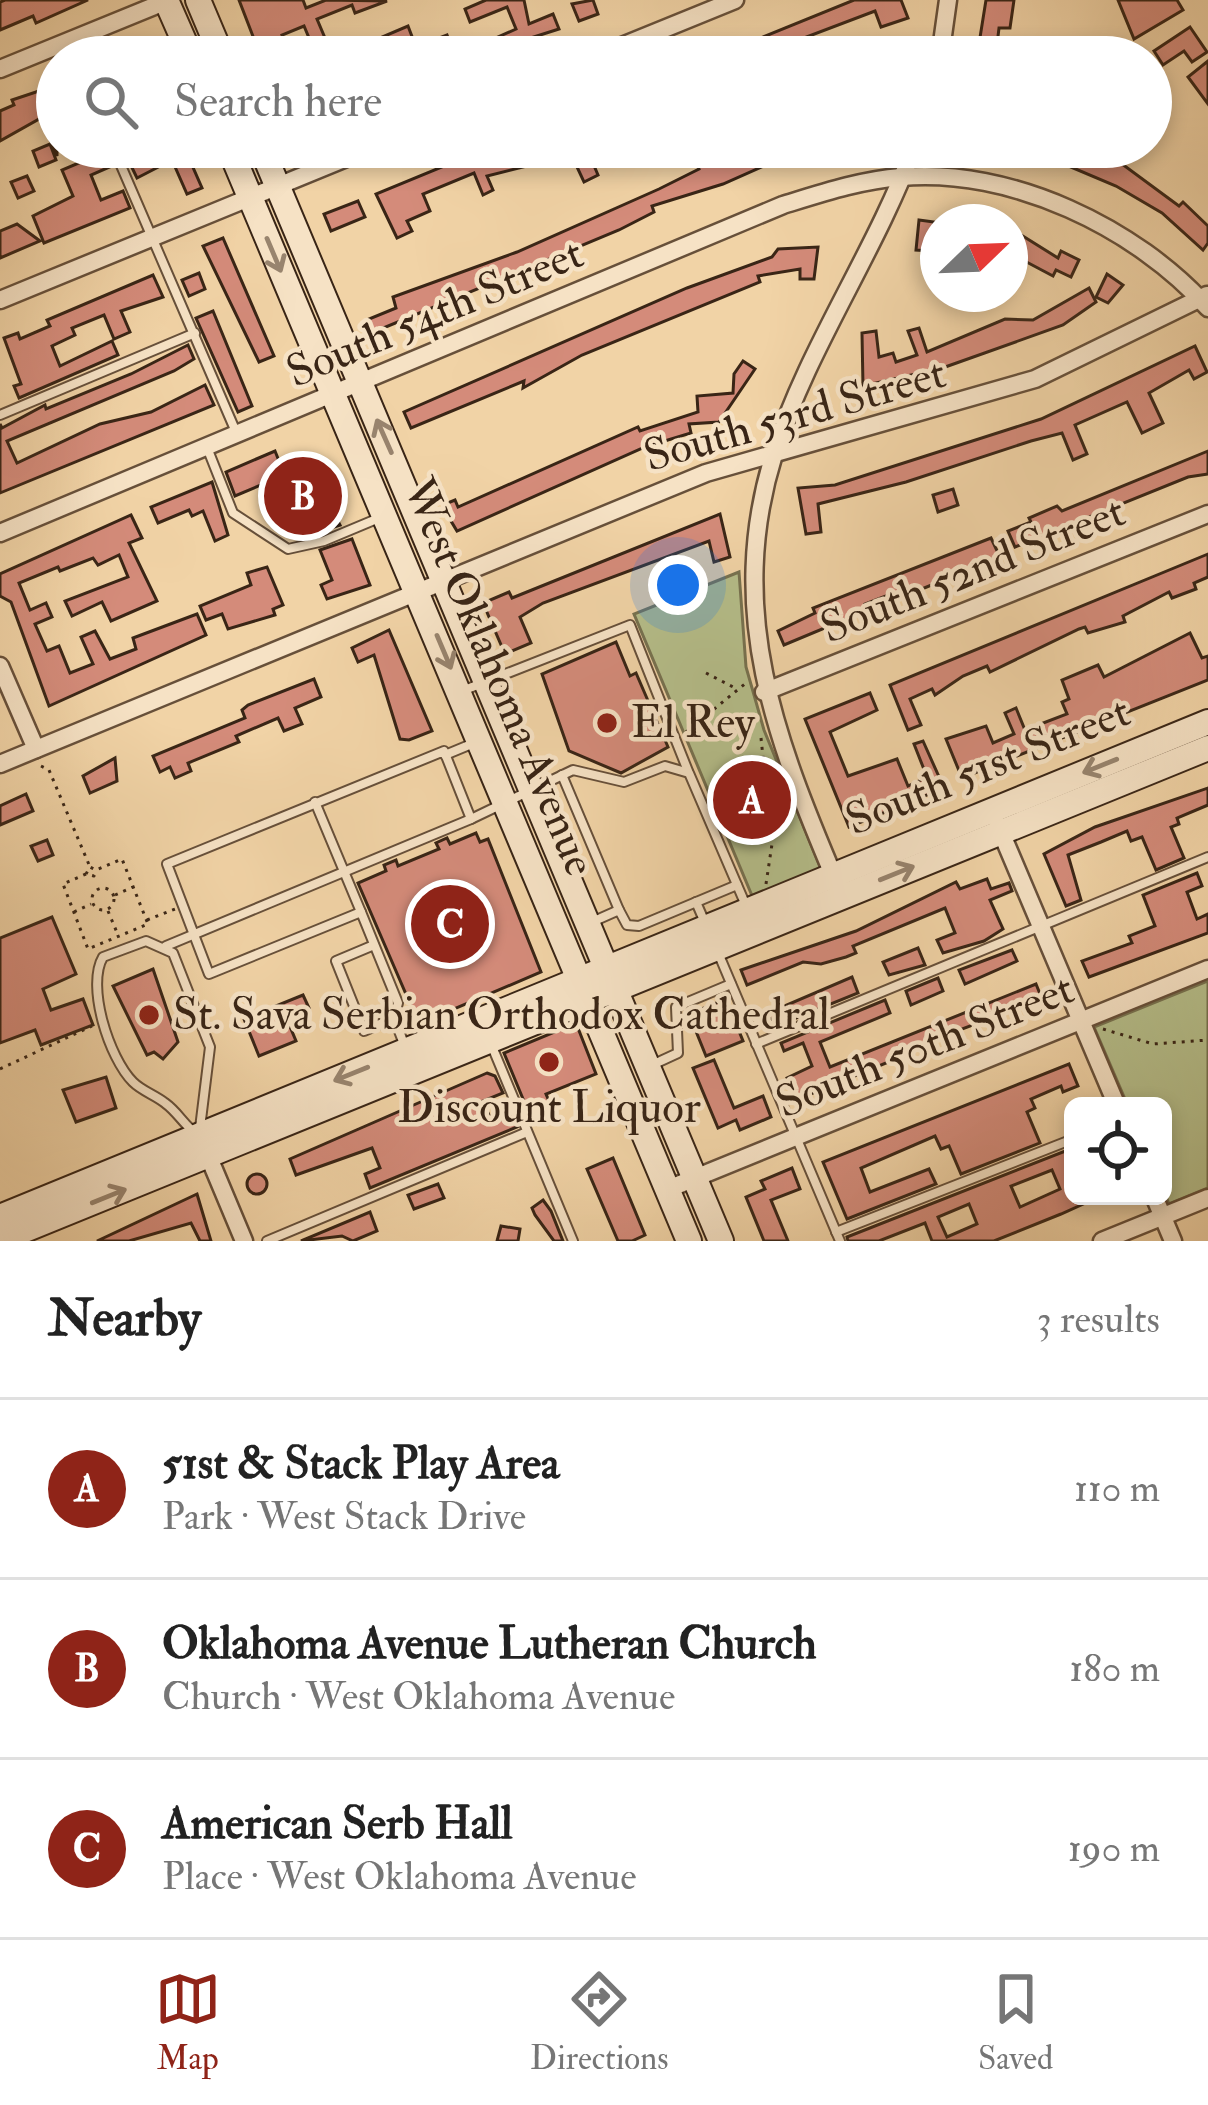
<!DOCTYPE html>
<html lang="en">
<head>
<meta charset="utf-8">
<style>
	:root { --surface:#fff; --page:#f6f6f6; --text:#222; --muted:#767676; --line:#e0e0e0; --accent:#8f2418 }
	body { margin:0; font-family:"IM FELL Double Pica",serif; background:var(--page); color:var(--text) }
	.controls { position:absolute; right:36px; bottom:36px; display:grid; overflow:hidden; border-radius:18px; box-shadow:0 6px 18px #0003 }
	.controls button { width:108px; height:108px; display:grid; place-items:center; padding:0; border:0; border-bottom:3px solid var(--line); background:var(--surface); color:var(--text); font:60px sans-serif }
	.compass { position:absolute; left:920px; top:204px; width:108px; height:108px; border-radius:50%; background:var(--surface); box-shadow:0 6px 18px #0003; rotate:67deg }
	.you { position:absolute; left:678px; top:585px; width:42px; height:42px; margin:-30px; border:9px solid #fff; border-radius:50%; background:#1a73e8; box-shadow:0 0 0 18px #1a73e833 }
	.badge { display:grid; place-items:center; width:78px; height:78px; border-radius:50%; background:var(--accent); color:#fff; font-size:39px; font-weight:700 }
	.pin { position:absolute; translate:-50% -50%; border:6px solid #fff; box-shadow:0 3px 12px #0006 }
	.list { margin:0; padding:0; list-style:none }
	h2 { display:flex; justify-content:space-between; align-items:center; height:156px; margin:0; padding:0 48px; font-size:51px }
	h2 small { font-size:39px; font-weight:400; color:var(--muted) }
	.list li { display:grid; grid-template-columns:78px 1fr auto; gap:36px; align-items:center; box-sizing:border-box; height:180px; padding:0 48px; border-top:3px solid var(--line) }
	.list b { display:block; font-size:45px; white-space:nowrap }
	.list p { margin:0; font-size:39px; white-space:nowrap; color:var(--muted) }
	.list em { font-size:39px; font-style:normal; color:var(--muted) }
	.icon { flex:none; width:66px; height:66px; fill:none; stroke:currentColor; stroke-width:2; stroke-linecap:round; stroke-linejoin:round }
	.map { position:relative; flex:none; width:1208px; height:1241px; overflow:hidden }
	.search { position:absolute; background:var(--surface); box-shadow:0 6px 18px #0003; left:36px; right:36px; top:36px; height:132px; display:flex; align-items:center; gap:30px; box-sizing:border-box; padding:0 42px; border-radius:66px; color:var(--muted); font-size:45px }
	.sheet { height:696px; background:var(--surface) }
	nav { display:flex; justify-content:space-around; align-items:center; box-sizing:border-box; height:168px; border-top:3px solid var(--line); background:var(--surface); font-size:33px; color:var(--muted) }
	nav a { display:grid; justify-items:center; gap:6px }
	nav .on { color:var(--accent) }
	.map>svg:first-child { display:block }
	.green { fill:#b5be8a; stroke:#777250; stroke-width:3 }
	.building { fill:#d48b7a; stroke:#392516; stroke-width:3; fill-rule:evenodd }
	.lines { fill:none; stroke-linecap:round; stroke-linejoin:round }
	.lane-casing { stroke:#67503a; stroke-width:12 }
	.street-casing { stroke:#67503a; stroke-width:21 }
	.secondary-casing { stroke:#392516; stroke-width:28 }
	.path { stroke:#392516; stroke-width:3; stroke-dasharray:3 6; stroke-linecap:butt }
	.lane { stroke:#f6e2c5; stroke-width:8 }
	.street { stroke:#f6e2c5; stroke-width:16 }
	.secondary { stroke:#f6e2c5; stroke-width:24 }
	.oneway { stroke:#98846e }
	.poi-dot { fill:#8f2418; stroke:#f6e2c5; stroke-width:4.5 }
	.labels { text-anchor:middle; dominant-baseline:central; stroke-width:9; stroke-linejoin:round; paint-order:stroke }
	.street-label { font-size:45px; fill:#392516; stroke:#f6e2c5 }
	.poi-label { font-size:45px; fill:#392516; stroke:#f6e2c5; text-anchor:start }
</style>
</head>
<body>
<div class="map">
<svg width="1208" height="1241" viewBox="0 0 1208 1241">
	<rect width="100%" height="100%" fill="#f1d3a6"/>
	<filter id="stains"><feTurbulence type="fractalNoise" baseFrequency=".00167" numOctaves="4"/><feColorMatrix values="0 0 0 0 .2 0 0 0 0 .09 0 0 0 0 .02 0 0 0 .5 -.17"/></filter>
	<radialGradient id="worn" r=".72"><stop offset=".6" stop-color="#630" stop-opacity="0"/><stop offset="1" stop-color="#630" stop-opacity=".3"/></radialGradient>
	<g class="green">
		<polygon points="739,572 746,667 764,730 821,869 753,898 634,614"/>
		<polygon points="1208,981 1208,1188 1169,1204 1163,1189 1163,1106 1128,1106 1094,1027"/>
	</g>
	<g class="building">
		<polygon points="5,0 88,0 36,23 33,16 0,30 0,2"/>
		<polygon points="239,0 303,0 306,8 326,0 387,1 355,13 352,5 317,19 333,57 317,57 304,26 282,35 291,57 261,57"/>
		<polygon points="486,0 524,0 529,24 553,14 559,29 518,42 520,47 495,57 374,57 368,43 408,26 416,47 447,35 455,56 516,29 507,7 470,22 465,9"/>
		<polygon points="593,0 598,14 579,21 572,4"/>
		<polygon points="854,0 901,0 908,18 881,27 875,11 754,57 714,57"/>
		<polygon points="986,0 1014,0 1010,28 999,28 996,53 978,50"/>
		<polygon points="1118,0 1177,0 1183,10 1134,39"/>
		<polygon points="1190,27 1207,52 1192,62 1184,51 1163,65 1154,51"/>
		<polygon points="134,38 143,57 119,57 115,46"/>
		<polygon points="1208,61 1208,104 1188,77"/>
		<polygon points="48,88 57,97 57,156 41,118 0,141 0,111 14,105 12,100"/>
		<polygon points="50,144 56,160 39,167 33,151"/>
		<polygon points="80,147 105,147 112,166 91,175 101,200 123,191 130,208 44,243 33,216 73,196 62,170 86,160"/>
		<polygon points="122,147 184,147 202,188 187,194 172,160 137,178"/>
		<polygon points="474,147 528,147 535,164 487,176 493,190 483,195 474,173 423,194 430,211 407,221 412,231 397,238 376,194 476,153"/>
		<polygon points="586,147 598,175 584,182 570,152"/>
		<polygon points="736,147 804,148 723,184 652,206 654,212 619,230 369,334 364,321 396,308 393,297 517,252 659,189 699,169 697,163"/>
		<polygon points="1019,147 1087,147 1114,158 1179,206 1183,202 1208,226 1208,243 1203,250 1162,213 1116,186 1052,159 1018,152"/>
		<polygon points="27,176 34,191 18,198 11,182"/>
		<polygon points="358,201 365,217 331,231 324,214"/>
		<polygon points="919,220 934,222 931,251 916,250"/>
		<polygon points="17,224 40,241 0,258 0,231"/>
		<polygon points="1018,233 1058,258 1061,251 1079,260 1071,277 1056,270 1053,276 1019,258 1010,278 1010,240 1015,242"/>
		<polygon points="223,238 274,356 259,362 203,246"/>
		<polygon points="818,247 814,279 800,279 800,269 758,276 760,282 582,355 523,388 524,381 411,428 404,412 687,288 772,257 778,249"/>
		<polygon points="199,273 205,289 189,296 182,280"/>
		<polygon points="1107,274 1123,285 1108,303 1096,297"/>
		<polygon points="153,275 163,297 121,311 130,332 114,339 104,315 72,328 75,335 52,346 60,366 112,341 118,355 19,398 14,386 21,384 4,338 18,333 20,339 50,326 47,320"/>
		<polygon points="1089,288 1096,302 1063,325 934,371 936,376 926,379 924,372 863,386 862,333 876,331 879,357 893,353 896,362 917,355 908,331 919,328 927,352 1005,319 1033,320"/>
		<polygon points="213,311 252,406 238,412 196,318"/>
		<polygon points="188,345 194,359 174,371 7,441 17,463 100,424 151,412 205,385 214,405 0,493 0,424 2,428 45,405 46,409 131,374"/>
		<polygon points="1195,346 1207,372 1194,379 1189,370 1149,393 1163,423 1142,433 1127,402 1075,425 1087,454 1073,460 1062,433 1031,441 906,482 818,504 821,532 806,534 798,488 835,485 1041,419"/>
		<polygon points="743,361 755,369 719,422 689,424 691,433 645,447 457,531 451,521 445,504 455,500 458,507 638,427 640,431 698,412 697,396 733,393 734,374"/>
		<polygon points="275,451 279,461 298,455 317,499 325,496 340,525 303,537 282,476 235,496 226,472"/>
		<polygon points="1208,451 1208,474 1188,477 1015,547 1008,531 1031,522 1029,518 1057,506 1062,511"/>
		<polygon points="212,482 228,535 215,541 203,511 192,516 189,510 158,523 151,507"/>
		<polygon points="953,489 958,505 938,512 933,495"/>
		<polygon points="720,514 730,557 714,562 709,541 543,603 520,617 531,643 505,654 483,603 509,592 512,598"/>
		<polygon points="131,515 142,538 129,543 157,601 111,621 102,602 72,616 65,601 128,577 119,555 98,565 93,558 60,571 58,567 19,583 30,610 46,603 52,617 35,624 47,651 59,646 70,673 93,664 81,637 95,631 110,659 136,649 133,638 197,614 206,635 49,706 11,602 0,596 0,574"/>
		<polygon points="991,538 1000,557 895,600 889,602 886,596 865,604 868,610 784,645 778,631 815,613 813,608"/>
		<polygon points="352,539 370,585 327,599 321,585 332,580 320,550"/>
		<polygon points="1208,554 1208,577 1194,583 1196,589 1172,598 1169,592 1123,616 1125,622 1088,633 1085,627 1079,629 990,672 987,666 963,676 935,695 932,689 910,699 921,725 908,730 890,685"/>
		<polygon points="267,567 283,605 273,609 275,615 228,629 222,614 206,620 200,606 251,585 247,573"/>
		<polygon points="389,630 432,731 409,740 400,739 374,655 358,662 352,648"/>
		<polygon points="1190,633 1202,658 1208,656 1208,680 962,778 946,739 986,726 993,743 1014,734 1005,713 1016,708 1025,730 1067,714 1062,702 1069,699 1062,680 1098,665 1104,677"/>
		<polygon points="616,642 630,676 636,673 668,747 621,773 569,751 542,674"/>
		<polygon points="314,679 321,697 295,708 302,724 284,731 278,718 236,736 239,742 188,763 191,771 175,778 170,767 160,772 153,756 245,718 242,710 248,705"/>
		<polygon points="870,693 877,710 830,732 848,776 897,759 908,786 927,777 914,744 923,741 944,788 849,827 805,719"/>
		<polygon points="115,758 117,781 90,793 83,776"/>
		<polygon points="1208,788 1208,805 1177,818 1179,824 1171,827 1184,858 1156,870 1142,837 1131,841 1127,831 1101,842 1068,855 1081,900 1066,906 1044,854 1095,827"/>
		<polygon points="26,794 33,811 0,825 0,806"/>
		<polygon points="476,833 480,842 488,839 541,972 428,1020 424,1011 415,1015 358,883 386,871 384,865 396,860 398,866 439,849 436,843 447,838 450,844"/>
		<polygon points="47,840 53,855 38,861 31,846"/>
		<polygon points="1197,873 1202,886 1187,892 1197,919 1208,914 1208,933 1089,977 1082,961 1132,943 1129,936 1155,926 1143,895"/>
		<polygon points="987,879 991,889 1009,883 1012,891 990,900 1003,929 984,941 943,953 937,940 955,933 945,908 853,946 856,953 846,957 821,964 803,962 747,985 741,970 856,931 956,882 960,889"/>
		<polygon points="52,917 76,974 43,989 51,1010 83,999 93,1025 41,1045 35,1030 0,1043 0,938"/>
		<polygon points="918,948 925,965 889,975 883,962"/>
		<polygon points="1012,950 1017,961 965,984 959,970"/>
		<polygon points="153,969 178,1042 163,1059 154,1052 147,1055 113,986"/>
		<polygon points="852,977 858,993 774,1027 768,1013"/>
		<polygon points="938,978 943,991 911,1005 906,991"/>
		<polygon points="1036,984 1042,999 906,1050 908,1054 796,1100 787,1078 812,1066 803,1043 784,1051 781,1043 885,1000 890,1013 820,1042 830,1067"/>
		<polygon points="303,995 309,1008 286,1017 296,1041 259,1056 244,1019"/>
		<polygon points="726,999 743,1041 706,1056 689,1014"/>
		<polygon points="576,1023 596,1074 546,1094 551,1106 535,1113 538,1121 533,1123 504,1053"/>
		<polygon points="714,1060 734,1108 763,1096 771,1117 740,1130 736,1120 718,1128 693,1068"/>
		<polygon points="1069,1064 1078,1086 1063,1092 1061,1086 1031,1099 1035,1108 1027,1112 1040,1143 961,1174 949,1146 941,1149 935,1136 861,1168 870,1192 929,1169 936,1184 847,1219 823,1162"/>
		<polygon points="487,1073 495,1076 503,1093 483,1101 492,1122 512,1117 517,1127 370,1188 365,1174 380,1168 372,1148 296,1175 290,1159"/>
		<polygon points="106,1077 116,1108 76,1122 63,1090"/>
		<path d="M 1073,1148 L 1073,1196 L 1101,1196 L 1061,1214 L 994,1241 L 932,1241 L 925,1223 L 879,1241 L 848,1241 L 847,1237 ZM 1052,1170 L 1060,1189 L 1020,1207 L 1011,1186 ZM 969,1204 L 977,1224 L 947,1237 L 938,1217 Z"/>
		<polygon points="613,1158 645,1235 632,1241 618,1241 587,1169"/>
		<polygon points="792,1168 800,1189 771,1200 788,1241 764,1241 746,1197 765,1189 761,1181"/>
		<circle cx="257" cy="1184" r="10"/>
		<polygon points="438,1184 444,1198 414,1209 408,1195"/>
		<polygon points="197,1194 211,1241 200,1241 191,1223 129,1241 97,1241"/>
		<polygon points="543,1200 551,1211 563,1241 554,1241 535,1215 532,1208"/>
		<polygon points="370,1212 377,1231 353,1241 342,1236 301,1241"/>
		<polygon points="501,1226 520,1229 518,1241 497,1241"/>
	</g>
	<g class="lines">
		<defs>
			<g id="lane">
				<polyline points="113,147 236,432"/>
				<polyline points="0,415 195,333"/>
				<polyline points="208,450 233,513 288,549 324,541 379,518"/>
				<polyline points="462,691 630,625 688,771"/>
				<polyline points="445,755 474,743"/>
				<polyline points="562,775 619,910"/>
				<polyline points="315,802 361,912"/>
				<polyline points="696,902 706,925"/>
				<polyline points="592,922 619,910 627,925 639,926 737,885"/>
				<path d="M 146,941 L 173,953 L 210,1047 L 199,1136 C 184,1126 179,1113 165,1103 C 155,1095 142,1091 133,1082 C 109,1058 86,986 103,957 Z"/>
				<polyline points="374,945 336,961 364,1031 394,1018"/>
				<polyline points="166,946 471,819 573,770 624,782 665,766 689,773 747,908"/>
				<polyline points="719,955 840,1241"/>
				<polyline points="404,1044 394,1018 398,1003 361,912 209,974 167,864 444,751 471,819"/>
				<polyline points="491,1044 573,1241"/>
				<polyline points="756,1044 1208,857"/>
				<polyline points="652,1065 678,1053 676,1007 731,984"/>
				<polyline points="836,1232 1073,1139"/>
				<polyline points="267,1241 527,1132"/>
			</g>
			<g id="street">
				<polyline points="595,57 735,0"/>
				<polyline points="940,57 948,0"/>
				<polyline points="0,69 169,0"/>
				<polyline points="0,300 373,147"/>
				<path d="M 0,533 L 783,205 C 822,193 861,180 901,177 C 1010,167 1137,228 1208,308"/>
				<polyline points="0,666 36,749"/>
				<polyline points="764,692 1208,514"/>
				<polyline points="0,764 706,473 1035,379 1207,295"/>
				<polyline points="998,825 1117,1106"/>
				<path d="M 837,884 C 776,740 725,611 774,454 C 807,349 876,251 914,147"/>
				<polyline points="205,1148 244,1241"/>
				<polyline points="668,1189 1208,969"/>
				<polyline points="1154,1196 1173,1241"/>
				<polyline points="1102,1241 1208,1198"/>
			</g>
			<g id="secondary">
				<polyline points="166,0 191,57"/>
				<polyline points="198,0 222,57"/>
				<polyline points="229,147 689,1241"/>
				<polyline points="261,147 721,1241"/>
				<polyline points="0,1217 1208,722"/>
				<polyline points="0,1240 1208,748"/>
			</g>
		</defs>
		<use href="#lane" class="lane-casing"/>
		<use href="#street" class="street-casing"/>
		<use href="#secondary" class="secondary-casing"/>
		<g class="path">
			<polyline points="706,673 735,688"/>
			<polyline points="686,732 746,683"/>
			<polyline points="761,738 772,844 766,884"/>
			<polyline points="41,766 49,770 90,867"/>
			<polyline points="86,874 63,884 88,949 148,924 122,859 96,870 90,867 86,874 94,876 96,870"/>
			<circle cx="103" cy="899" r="11"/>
			<polyline points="115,895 133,887"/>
			<polyline points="108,911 118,935"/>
			<polyline points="74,912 91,904"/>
			<polyline points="147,920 175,909"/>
			<polyline points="1103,1029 1153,1044 1208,1040"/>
			<polyline points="0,1069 92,1026"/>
		</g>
		<use href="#lane" class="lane"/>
		<use href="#street" class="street"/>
		<use href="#secondary" class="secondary"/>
	</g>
	<defs><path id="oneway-shaft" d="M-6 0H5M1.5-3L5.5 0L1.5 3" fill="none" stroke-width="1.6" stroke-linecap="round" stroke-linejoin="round" transform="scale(3)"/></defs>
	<g class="oneway">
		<use href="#oneway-shaft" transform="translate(274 255) rotate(67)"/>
		<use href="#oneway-shaft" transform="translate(384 436) rotate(-114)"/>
		<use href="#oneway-shaft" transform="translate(444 652) rotate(67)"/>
		<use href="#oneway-shaft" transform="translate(1100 766) rotate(158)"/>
		<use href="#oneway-shaft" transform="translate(897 873) rotate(-22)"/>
		<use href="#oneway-shaft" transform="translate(351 1074) rotate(158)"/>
		<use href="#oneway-shaft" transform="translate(109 1196) rotate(-22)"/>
	</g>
	<g class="poi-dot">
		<circle cx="607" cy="723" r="12"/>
		<circle cx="149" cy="1015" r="12"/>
		<circle cx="549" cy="1062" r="12"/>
	</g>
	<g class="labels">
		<g class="street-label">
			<text transform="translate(435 313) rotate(-23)">South 54th Street</text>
			<text transform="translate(795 415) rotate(-16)">South 53rd Street</text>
			<text transform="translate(973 570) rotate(-22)">South 52nd Street</text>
			<text transform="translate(499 677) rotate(67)">West Oklahoma Avenue</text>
			<text transform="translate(988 766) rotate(-22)">South 51st Street</text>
			<text transform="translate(925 1046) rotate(-22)">South 50th Street</text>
		</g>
		<g class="poi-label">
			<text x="631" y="723">El Rey</text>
			<text x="173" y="1015">St. Sava Serbian Orthodox Cathedral</text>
			<text x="549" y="1108" text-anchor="middle">Discount Liquor</text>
		</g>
	</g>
	<rect width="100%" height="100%" filter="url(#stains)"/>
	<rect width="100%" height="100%" fill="url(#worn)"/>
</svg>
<div class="controls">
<button><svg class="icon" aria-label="locate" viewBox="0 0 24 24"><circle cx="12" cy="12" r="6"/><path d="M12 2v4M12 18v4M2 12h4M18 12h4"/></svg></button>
</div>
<svg class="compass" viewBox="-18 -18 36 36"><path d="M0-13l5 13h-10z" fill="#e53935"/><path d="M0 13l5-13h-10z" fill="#767676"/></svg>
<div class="you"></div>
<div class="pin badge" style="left:752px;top:800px">A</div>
<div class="pin badge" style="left:303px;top:496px">B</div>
<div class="pin badge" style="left:450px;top:924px">C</div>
<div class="search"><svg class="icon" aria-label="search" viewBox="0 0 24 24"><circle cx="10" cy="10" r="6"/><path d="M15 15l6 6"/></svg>Search here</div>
</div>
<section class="sheet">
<h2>Nearby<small>3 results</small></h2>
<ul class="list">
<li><span class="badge">A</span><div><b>51st &amp; Stack Play Area</b><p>Park · West Stack Drive</p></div><em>110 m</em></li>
<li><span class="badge">B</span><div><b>Oklahoma Avenue Lutheran Church</b><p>Church · West Oklahoma Avenue</p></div><em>180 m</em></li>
<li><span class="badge">C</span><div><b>American Serb Hall</b><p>Place · West Oklahoma Avenue</p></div><em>190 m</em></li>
</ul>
</section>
<nav>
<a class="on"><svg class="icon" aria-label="map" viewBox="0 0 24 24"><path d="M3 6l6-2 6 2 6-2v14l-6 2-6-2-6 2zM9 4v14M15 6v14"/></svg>Map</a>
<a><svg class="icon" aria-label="directions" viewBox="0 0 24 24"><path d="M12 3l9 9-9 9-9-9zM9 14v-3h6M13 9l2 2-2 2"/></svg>Directions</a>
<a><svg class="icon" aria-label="saved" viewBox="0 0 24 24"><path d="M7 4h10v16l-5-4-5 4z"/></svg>Saved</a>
</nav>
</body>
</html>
